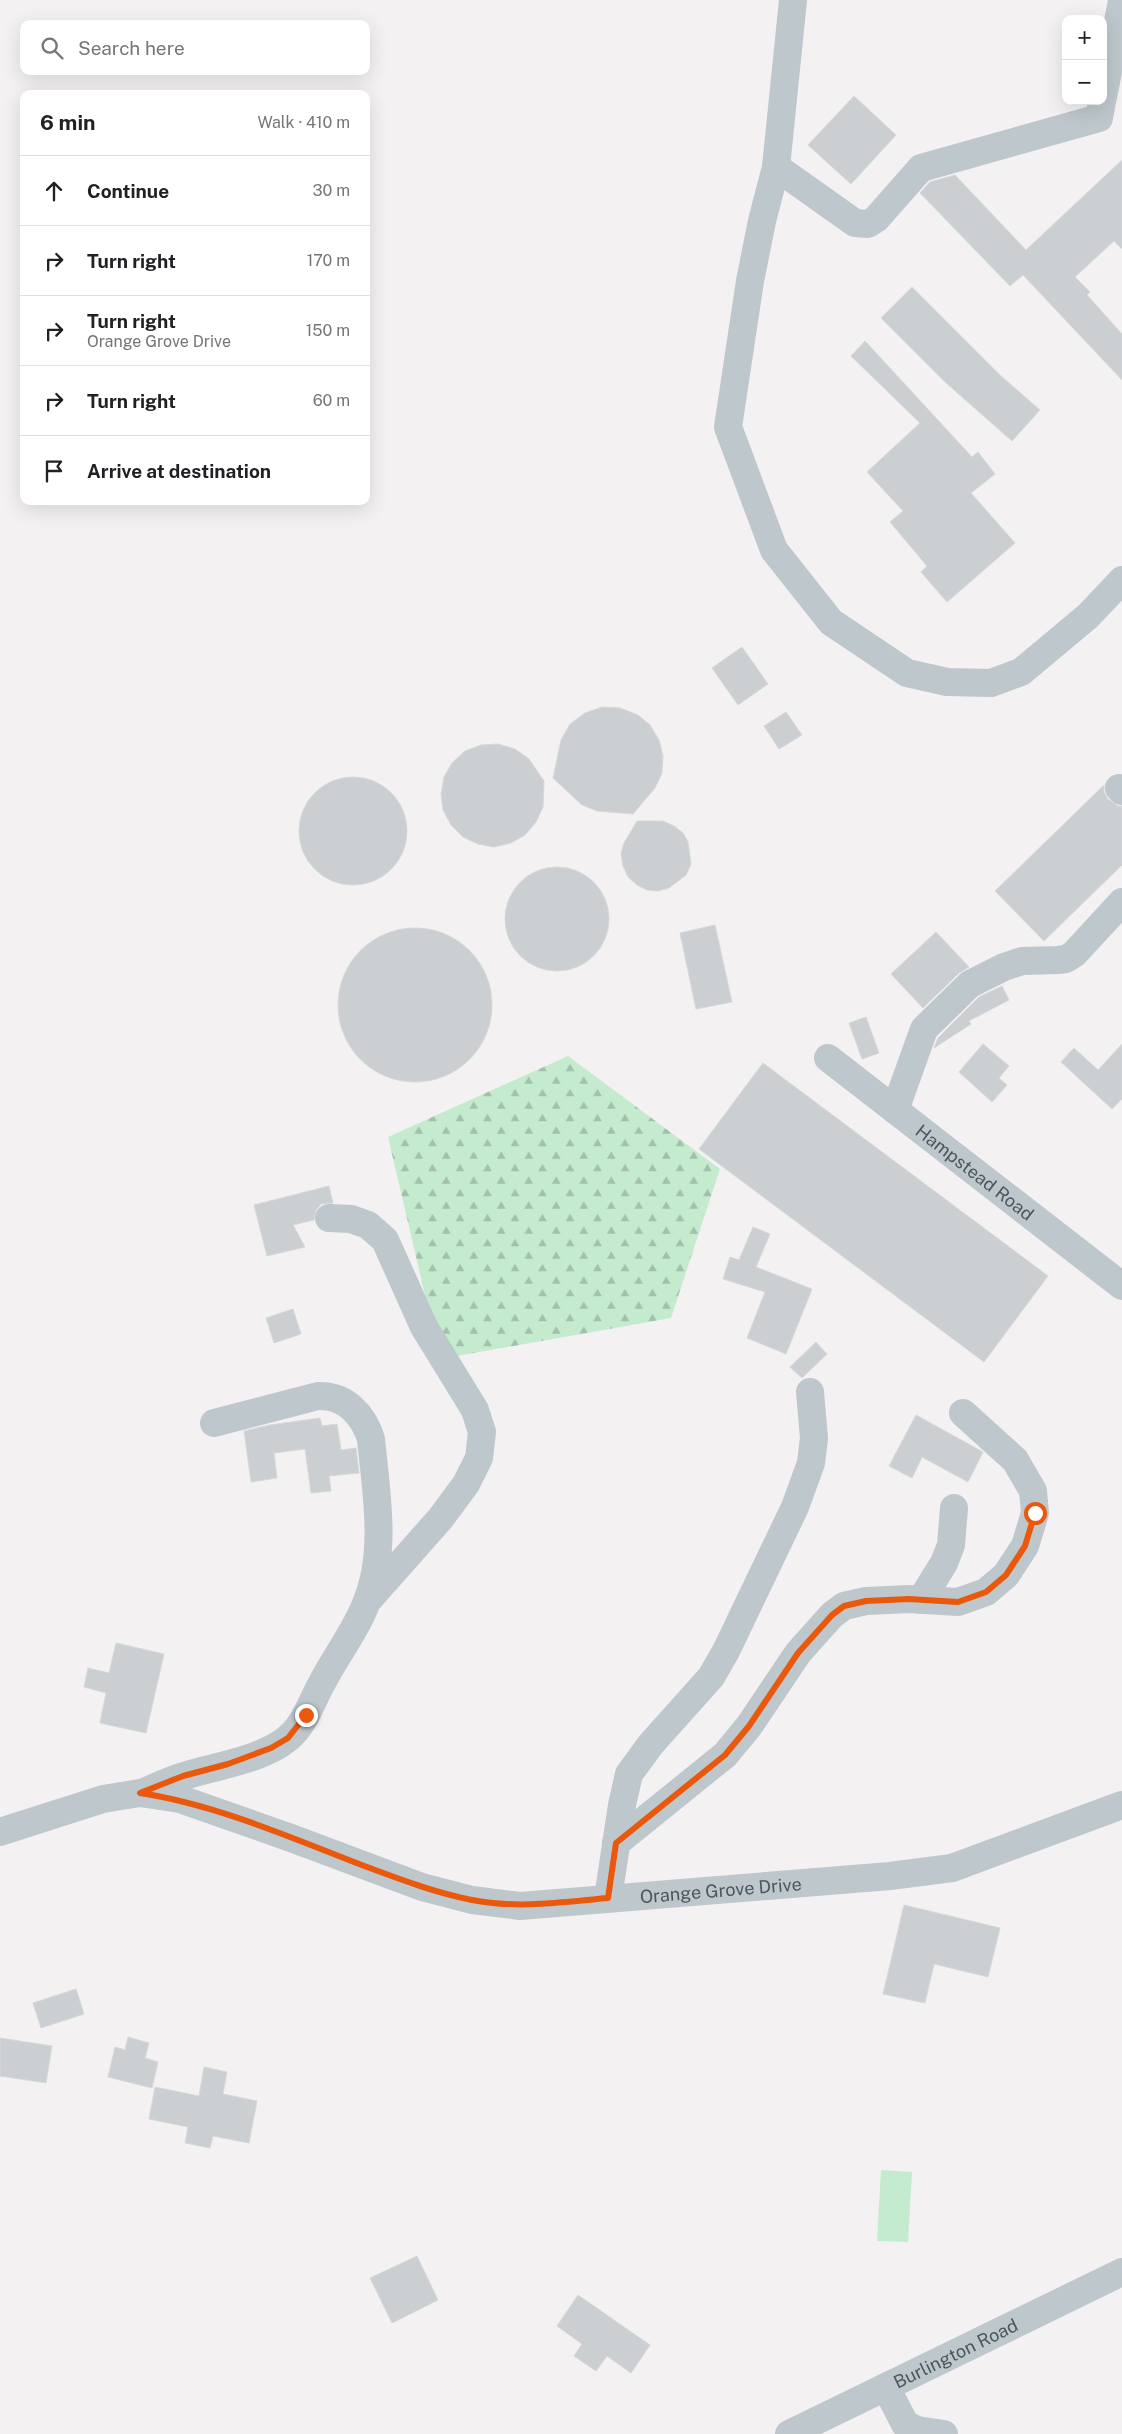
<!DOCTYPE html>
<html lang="en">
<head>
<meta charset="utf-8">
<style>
	:root { --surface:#fff; --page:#f6f6f6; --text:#202124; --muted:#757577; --line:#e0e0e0 }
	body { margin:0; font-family:"Public Sans",sans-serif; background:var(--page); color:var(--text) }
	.controls { position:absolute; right:15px; top:15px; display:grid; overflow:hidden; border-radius:10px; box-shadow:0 5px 20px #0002 }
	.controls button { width:45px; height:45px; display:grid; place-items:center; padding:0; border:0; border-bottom:1px solid var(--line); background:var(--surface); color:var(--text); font:25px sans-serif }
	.stop { position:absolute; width:15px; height:15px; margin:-11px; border:4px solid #ea580c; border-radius:50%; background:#fff }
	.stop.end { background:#ea580c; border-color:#fff; box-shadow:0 1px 5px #0008 }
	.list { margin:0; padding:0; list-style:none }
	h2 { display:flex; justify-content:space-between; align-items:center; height:65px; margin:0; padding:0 20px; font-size:21px }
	h2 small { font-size:16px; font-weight:400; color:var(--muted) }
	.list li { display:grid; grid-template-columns:32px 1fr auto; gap:15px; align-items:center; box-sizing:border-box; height:70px; padding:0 20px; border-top:1px solid var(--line) }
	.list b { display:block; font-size:19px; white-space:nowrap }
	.list p { margin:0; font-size:16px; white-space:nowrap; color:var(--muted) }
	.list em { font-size:16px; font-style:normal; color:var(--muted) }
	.icon { flex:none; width:28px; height:28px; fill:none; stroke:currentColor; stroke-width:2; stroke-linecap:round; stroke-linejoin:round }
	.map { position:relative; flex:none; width:1122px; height:2434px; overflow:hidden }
	.search { position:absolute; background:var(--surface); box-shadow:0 5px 20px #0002; left:20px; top:20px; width:350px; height:55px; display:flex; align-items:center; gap:12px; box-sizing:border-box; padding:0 18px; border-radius:10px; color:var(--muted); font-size:19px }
	.panel { position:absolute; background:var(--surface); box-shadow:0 5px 20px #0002; left:20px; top:90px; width:350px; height:415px; border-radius:10px }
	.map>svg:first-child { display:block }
	.green { fill:#c5ebce }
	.forest { fill:url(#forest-firs) }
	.building { fill:#cbcfd2; stroke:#d6d8db }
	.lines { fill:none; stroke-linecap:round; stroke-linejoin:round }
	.minor { stroke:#bec7cc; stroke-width:28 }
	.route { stroke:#ea580c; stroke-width:6 }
	.labels { text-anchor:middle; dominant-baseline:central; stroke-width:4.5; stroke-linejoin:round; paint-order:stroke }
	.street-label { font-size:18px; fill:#4b575c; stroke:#fff }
</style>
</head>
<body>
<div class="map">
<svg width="1122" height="2434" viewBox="0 0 1122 2434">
	<defs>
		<pattern id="forest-firs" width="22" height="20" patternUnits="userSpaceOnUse" patternTransform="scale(1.25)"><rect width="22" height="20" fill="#c5ebce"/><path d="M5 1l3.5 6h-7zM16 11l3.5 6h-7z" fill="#a2c1aa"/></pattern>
	</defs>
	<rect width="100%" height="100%" fill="#f3f1f1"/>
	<polygon class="green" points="881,2170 912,2172 908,2242 877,2241"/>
	<polygon class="forest" points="568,1056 720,1169 671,1318 440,1359 388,1137"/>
	<g class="building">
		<polygon points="854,96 896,135 851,184 808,145"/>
		<polygon points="1122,160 1122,249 1114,241 1075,277 1090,292 1087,295 1122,334 1122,380 1023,275 1010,286 920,193 930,182 955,175 1026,250"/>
		<polygon points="912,287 1000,375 1040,410 1012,441 945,382 881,318"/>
		<polygon points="865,341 972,457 978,452 995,474 971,493 1015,543 947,602 921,572 927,566 890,522 903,511 867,472 920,423 851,356"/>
		<polygon points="742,647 768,684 738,705 712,668"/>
		<polygon points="602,707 620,708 638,715 650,725 659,740 663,756 662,773 655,788 633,814 597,811 582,805 553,778 561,740 570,724 585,713"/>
		<polygon points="786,712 802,735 779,749 764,726"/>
		<polygon points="498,744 515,749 529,759 544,781 543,807 536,822 525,835 511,843 494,847 478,844 463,837 451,825 443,810 441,794 444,777 452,763 465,751 481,745"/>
		<circle cx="353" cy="831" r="54"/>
		<polygon points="1104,785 1104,792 1108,799 1118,806 1122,806 1122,865 1044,941 995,891"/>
		<polygon points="637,821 663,821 674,826 683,833 688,842 691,864 686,875 669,888 658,891 647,890 637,885 628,877 623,866 621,854 624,843"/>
		<circle cx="557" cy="919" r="52"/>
		<polygon points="715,925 732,1002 696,1009 680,933"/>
		<circle cx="415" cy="1005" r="77"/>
		<polygon points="936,932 969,967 959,973 923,1008 891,974"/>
		<polygon points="1002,986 1009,1000 969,1021 971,1024 934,1048 938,1038 979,997"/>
		<polygon points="866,1017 879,1053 862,1059 849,1023"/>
		<polygon points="983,1044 1009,1066 999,1078 1007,1085 992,1102 959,1072"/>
		<polygon points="1122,1044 1122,1099 1112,1109 1061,1062 1074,1048 1098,1070"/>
		<polygon points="763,1063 1048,1276 984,1362 699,1149"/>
		<polygon points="329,1186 333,1203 321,1204 316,1210 314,1220 293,1225 305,1247 267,1256 254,1205"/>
		<polygon points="753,1227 770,1234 756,1267 812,1289 786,1354 747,1338 765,1292 723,1279 730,1257 739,1260"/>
		<polygon points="293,1309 301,1334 274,1343 266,1318"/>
		<polygon points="816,1342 827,1354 802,1378 790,1367"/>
		<polygon points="916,1415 983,1452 968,1482 922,1457 912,1478 889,1466"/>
		<polygon points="320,1418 322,1426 337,1424 341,1450 356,1448 359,1473 329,1476 331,1491 311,1493 305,1449 274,1453 277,1478 251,1482 244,1431 270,1425"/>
		<polygon points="116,1643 164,1654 146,1733 100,1723 106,1693 84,1687 88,1668 109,1673"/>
		<polygon points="904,1905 1000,1928 988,1977 934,1964 925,2003 883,1994"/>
		<polygon points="76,1989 84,2014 41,2028 33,2003"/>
		<polygon points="128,2037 149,2043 145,2058 158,2062 152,2088 108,2077 115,2047 125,2050"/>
		<polygon points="0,2038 52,2046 46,2083 0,2076"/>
		<polygon points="204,2067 227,2072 223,2094 257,2101 249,2143 213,2136 210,2148 185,2143 188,2127 149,2119 155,2087 199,2096"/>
		<polygon points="417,2256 438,2300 392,2323 370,2278"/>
		<polygon points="578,2295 650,2345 631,2373 607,2356 596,2371 574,2356 582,2344 557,2326"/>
	</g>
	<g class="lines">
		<g class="minor">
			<polyline points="793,0 776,167 762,221 750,281 728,427 774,550 831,622 907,673 947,682 991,683 1021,672 1088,616 1122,580"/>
			<polyline points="1103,97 1122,1"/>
			<polyline points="776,167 855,223 868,224 876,219 921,168 1099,118 1102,101"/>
			<polyline points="1119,788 1122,791"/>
			<path id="s1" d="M 828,1058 L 1122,1286"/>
			<polyline points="895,1110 924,1029 970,984 1004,967 1022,961 1058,960 1066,959 1074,954 1122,902"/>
			<polyline points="329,1218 351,1219 368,1225 385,1240 424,1327 475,1410 482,1432 479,1458 466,1484 440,1519 370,1598"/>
			<polyline points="921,1600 944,1563 951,1545 954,1508"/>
			<path d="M 142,1793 C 156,1787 170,1780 184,1776 C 216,1766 261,1760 287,1739 C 305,1725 312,1700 323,1681 C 337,1654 357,1629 367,1601 C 387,1551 376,1491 371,1439 C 363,1414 345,1395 318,1396 L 214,1423"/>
			<path id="s2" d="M 0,1832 L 103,1799 L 140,1793 L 180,1799 L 291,1838 L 422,1887 L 472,1900 L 520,1906 L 890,1876 L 952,1868 L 1122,1805"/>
			<polyline points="616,1843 725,1755 749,1726 798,1653 832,1615 844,1606 866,1601 909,1599 958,1602 986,1592 1006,1575 1025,1546 1035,1513 1033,1491 1015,1460 963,1413"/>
			<polyline points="608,1898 622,1805 629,1774 651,1744 711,1677 726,1651 795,1507 811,1463 814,1438 810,1392"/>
			<polyline points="886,2387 905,2424 917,2430 944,2434"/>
			<path id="s3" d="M 789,2434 L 1122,2272"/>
		</g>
	</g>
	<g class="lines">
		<path class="route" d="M 306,1715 L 288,1738 L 271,1748 L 228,1764 L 183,1776 L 140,1793 C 218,1805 294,1839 367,1867 C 402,1880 436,1893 472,1900 C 518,1909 563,1902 608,1898 L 616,1843 L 725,1755 L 749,1726 L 798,1653 L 832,1615 L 844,1606 L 866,1601 L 909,1599 L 958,1602 L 986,1592 L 1006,1575 L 1025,1546 L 1035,1513"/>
	</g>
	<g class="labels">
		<g class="street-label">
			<text stroke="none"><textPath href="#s1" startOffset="186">Hampstead Road</textPath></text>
			<text stroke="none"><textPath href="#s2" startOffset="745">Orange Grove Drive</textPath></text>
			<text stroke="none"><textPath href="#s3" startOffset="185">Burlington Road</textPath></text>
		</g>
	</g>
</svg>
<div class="controls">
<button>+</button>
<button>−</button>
</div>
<div class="stop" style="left:1035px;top:1513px"></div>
<div class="stop end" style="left:306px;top:1715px"></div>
<div class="search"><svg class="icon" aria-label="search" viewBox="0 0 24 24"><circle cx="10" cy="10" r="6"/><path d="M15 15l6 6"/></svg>Search here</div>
<section class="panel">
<h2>6 min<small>Walk · 410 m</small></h2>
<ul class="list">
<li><svg class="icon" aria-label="ahead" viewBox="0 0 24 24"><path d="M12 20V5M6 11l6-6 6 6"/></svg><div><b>Continue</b></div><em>30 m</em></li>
<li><svg class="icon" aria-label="right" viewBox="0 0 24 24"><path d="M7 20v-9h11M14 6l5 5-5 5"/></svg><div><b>Turn right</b></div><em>170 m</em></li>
<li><svg class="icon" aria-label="right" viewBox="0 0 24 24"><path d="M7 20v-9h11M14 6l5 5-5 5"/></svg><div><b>Turn right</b><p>Orange Grove Drive</p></div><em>150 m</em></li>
<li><svg class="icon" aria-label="right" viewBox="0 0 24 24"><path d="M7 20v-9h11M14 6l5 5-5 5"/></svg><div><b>Turn right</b></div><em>60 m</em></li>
<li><svg class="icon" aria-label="arrive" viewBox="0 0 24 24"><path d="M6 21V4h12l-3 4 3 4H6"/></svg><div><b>Arrive at destination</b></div></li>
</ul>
</section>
</div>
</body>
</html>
